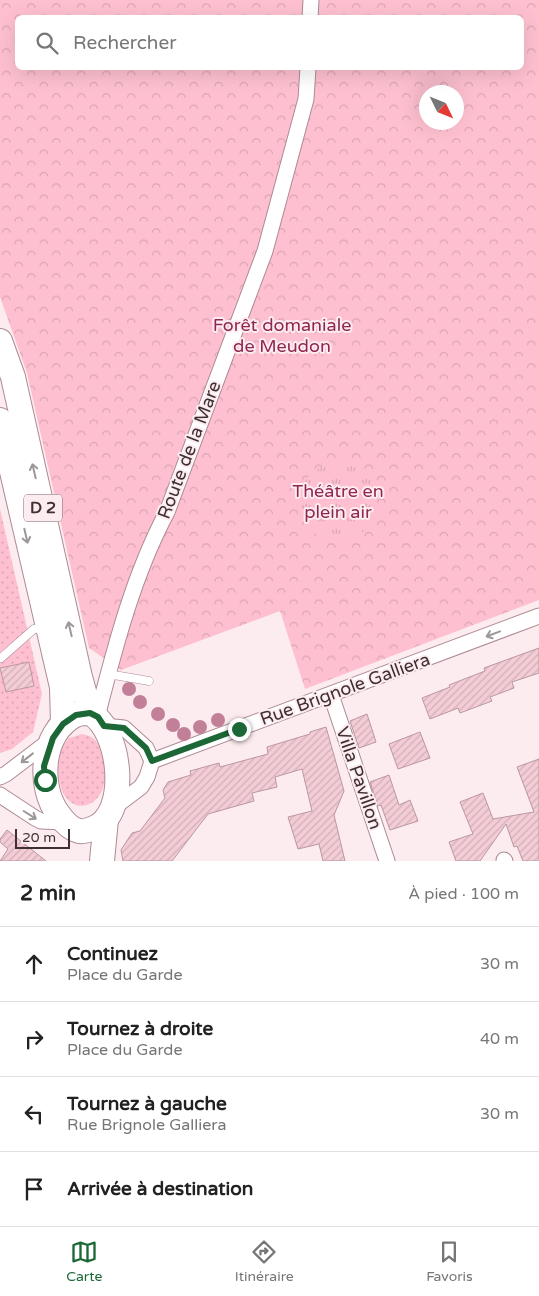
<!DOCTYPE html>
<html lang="fr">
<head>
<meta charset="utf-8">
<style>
	:root { --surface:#fff; --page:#f6f6f6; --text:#222; --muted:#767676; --line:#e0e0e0; --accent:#1b6736 }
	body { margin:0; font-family:"Varela Round",sans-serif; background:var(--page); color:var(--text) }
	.compass { position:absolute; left:419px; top:85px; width:45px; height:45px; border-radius:50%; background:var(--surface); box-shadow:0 5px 20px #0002; rotate:133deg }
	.scale { position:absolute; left:15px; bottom:12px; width:55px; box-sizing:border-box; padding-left:5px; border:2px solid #3e2f33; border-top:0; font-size:14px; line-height:18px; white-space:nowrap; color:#3e2f33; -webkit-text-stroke:4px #fcecf0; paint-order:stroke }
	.stop { position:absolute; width:15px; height:15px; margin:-11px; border:4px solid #1b6736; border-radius:50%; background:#fff }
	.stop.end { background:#1b6736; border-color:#fff; box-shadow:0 1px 5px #0008 }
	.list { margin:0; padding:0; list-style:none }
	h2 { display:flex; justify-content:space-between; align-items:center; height:65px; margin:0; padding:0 20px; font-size:21px }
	h2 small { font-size:16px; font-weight:400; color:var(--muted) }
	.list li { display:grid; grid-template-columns:32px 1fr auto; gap:15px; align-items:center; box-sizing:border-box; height:75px; padding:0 20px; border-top:1px solid var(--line) }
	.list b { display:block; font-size:19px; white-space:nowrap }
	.list p { margin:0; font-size:16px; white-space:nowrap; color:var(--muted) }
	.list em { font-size:16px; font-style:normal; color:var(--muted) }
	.icon { flex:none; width:28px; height:28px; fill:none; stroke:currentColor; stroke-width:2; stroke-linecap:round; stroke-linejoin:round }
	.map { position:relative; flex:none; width:539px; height:861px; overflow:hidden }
	.search { position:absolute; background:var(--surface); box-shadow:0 5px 20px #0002; left:15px; right:15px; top:15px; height:55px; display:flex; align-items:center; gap:12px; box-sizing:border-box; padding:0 18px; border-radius:8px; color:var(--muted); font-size:19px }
	.sheet { height:365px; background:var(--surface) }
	nav { display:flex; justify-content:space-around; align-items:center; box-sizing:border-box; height:70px; border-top:1px solid var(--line); background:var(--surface); font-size:14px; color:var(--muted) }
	nav a { display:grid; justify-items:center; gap:2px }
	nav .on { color:var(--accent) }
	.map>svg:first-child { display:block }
	.grass { fill:url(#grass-dots) }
	.forest { fill:url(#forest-crowns); fill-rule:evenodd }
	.park { fill:url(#park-tufts) }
	.building { fill:url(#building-hatch); stroke:#bb97a0 }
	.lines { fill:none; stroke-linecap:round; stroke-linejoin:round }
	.lane-casing { stroke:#ad8a93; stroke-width:9 }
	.street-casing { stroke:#ad8a93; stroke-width:17 }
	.primary-casing { stroke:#ad8a93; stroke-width:26 }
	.lane { stroke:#fff; stroke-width:8 }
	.street { stroke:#fff; stroke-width:15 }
	.primary { stroke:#fff; stroke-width:24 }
	.tree { fill:#c17f98 }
	.oneway { stroke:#9e9799 }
	.route { stroke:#1b6736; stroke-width:6 }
	.labels { text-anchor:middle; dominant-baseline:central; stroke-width:4; stroke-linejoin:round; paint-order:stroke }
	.shield { fill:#fcecf0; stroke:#77686c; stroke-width:1 }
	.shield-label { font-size:16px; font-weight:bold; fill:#3e2f33 }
	.park-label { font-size:18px; fill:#912650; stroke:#fcecf0 }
	.street-label { font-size:18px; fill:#3e2f33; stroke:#fcecf0 }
</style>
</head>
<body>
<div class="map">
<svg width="539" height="861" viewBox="0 0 539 861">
	<defs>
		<pattern id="grass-dots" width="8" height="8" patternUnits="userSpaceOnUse" patternTransform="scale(1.25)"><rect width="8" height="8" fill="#fec0d0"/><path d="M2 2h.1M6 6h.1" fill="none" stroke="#dba5b3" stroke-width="1.8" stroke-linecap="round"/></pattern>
		<pattern id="forest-crowns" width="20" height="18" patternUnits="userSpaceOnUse" patternTransform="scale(1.25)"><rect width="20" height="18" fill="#fec0d0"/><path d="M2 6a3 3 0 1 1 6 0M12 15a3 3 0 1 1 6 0" fill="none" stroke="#dba5b3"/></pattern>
		<pattern id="park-tufts" width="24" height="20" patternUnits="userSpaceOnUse" patternTransform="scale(1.25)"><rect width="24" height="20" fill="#fec0d0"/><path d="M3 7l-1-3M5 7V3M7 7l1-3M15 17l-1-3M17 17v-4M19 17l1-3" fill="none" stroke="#dba5b3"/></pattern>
		<pattern id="building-hatch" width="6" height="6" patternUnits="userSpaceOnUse" patternTransform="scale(1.25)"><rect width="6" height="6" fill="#f3ccd6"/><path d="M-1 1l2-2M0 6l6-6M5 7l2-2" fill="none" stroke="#d1b0b8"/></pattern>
	</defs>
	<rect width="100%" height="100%" fill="#fcecf0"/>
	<g class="grass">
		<polygon points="0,509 42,694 33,732 12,749 0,753"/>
		<path d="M 82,734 C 95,737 98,741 102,754 C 119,808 65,826 59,778 C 57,763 59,749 69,738 Z"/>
	</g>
	<path class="forest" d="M 0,0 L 539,0 L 539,600 L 305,689 L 280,611 L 121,670 L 89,648 L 27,373 L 0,297 ZM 18,18 L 522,18 L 522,68 L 18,68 ZM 426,92 L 456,92 L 456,122 L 426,122 Z"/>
	<circle class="park" cx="338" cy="502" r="39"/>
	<g class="building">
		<polygon points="539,648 539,673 512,682 514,688 490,697 492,701 460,713 458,708 430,719 422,698 450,687 449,685 485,671 484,668"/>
		<polygon points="29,662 34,686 6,692 0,668"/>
		<polygon points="367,714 376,742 359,748 350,721"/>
		<polygon points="326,727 344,791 334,815 345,861 323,861 319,844 298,849 288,817 312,811 302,769 275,777 277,787 252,793 254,801 208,814 172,861 123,861 121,850 132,833 140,831 165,798 163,790 168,782 191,775 190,771 219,763 220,767 268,754 267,747 310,734 310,732"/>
		<polygon points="420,732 430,758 398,769 389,744"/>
		<polygon points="539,759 539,861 523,861 517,846 514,847 506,824 480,861 456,861 449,842 473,834 460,802 483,793 493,819 534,812 517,767"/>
		<polygon points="389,775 399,805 410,800 418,821 390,830 381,805 378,806 370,782"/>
		<polygon points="7,830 46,861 0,861 8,849 0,842 0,839"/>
	</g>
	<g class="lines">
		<defs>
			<g id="lane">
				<polyline points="1,658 34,629 45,628"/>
				<polyline points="108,674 149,681"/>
			</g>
			<g id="street">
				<polyline points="310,18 311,0"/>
				<polyline points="331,695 387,861"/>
				<path d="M 97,717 C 115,647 133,576 167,512 L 265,251 L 306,99 L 308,68"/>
				<polyline points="104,726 124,728 146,748 152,761 147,777 141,787 113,808"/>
				<polyline points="152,761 539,616"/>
				<polyline points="0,777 6,774 52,739"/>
				<polyline points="0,795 35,818 41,821 64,822"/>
				<polyline points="504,860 505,861"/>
			</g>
			<g id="primary">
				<polyline points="0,341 13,377 80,677 90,713"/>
				<polyline points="0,420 62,687 63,724"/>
				<path d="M 90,713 C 121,729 130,814 94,828 C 89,830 84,832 79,831 C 70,829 64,822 59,815 C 37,787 41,732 75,715 C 80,713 86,713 90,713 Z"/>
				<polyline points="102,861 106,819"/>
			</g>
		</defs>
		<use href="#lane" class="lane-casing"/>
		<use href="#street" class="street-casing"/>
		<use href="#primary" class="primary-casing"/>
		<use href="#lane" class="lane"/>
		<use href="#street" class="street"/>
		<use href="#primary" class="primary"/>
	</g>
	<g class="tree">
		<circle cx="129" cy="689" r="7"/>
		<circle cx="140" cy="702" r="7"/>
		<circle cx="158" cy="714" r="7"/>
		<circle cx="218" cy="720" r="7"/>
		<circle cx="173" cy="725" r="7"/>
		<circle cx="200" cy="727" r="7"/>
		<circle cx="184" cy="734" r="7"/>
	</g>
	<defs><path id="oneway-shaft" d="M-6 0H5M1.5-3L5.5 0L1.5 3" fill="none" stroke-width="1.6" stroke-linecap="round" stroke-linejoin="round" transform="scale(1.25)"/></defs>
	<g class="oneway">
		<use href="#oneway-shaft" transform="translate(34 471) rotate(-103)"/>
		<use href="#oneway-shaft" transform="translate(26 536) rotate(77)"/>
		<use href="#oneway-shaft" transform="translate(70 629) rotate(-103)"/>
		<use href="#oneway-shaft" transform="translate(493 634) rotate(159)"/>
		<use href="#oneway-shaft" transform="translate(27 758) rotate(142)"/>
		<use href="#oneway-shaft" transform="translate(30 815) rotate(32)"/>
	</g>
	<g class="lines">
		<polyline class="route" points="45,780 44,766 53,738 63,724 76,715 90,713 98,717 104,726 124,728 146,748 152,761 239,729"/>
	</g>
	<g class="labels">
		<rect class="shield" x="24" y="494.5" width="38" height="27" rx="4"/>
		<g class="shield-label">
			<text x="43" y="508">D 2</text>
		</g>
		<g class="park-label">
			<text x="282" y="325">Forêt domaniale<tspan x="282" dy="21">de Meudon</tspan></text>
			<text x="338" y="491">Théâtre en<tspan x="338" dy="21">plein air</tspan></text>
		</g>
		<g class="street-label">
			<text transform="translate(189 450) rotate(-69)">Route de la Mare</text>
			<text transform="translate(345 689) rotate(-20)">Rue Brignole Galliera</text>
			<text transform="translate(359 778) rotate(71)">Villa Pavillon</text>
		</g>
	</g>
</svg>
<svg class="compass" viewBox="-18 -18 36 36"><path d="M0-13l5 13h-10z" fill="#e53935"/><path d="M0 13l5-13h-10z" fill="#767676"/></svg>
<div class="scale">20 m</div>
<div class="stop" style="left:45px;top:780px"></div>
<div class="stop end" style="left:239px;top:729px"></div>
<div class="search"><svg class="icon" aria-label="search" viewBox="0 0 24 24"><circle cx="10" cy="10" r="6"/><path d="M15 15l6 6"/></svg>Rechercher</div>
</div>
<section class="sheet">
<h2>2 min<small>À pied · 100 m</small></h2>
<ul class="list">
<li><svg class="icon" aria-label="ahead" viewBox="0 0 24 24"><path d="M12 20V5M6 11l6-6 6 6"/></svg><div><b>Continuez</b><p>Place du Garde</p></div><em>30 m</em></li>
<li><svg class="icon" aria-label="right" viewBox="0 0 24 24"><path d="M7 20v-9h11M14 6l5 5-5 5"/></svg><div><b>Tournez à droite</b><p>Place du Garde</p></div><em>40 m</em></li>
<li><svg class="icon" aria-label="left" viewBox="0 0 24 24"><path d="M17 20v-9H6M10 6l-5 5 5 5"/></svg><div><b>Tournez à gauche</b><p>Rue Brignole Galliera</p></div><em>30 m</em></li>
<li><svg class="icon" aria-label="arrive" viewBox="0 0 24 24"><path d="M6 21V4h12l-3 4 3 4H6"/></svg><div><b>Arrivée à destination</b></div></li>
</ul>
</section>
<nav>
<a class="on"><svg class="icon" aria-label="map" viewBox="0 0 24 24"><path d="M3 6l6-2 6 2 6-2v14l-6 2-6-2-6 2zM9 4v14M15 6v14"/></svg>Carte</a>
<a><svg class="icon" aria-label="directions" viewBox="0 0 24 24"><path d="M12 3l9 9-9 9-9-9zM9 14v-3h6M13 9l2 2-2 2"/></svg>Itinéraire</a>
<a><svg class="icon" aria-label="saved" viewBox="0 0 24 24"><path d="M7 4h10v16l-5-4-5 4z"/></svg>Favoris</a>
</nav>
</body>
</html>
